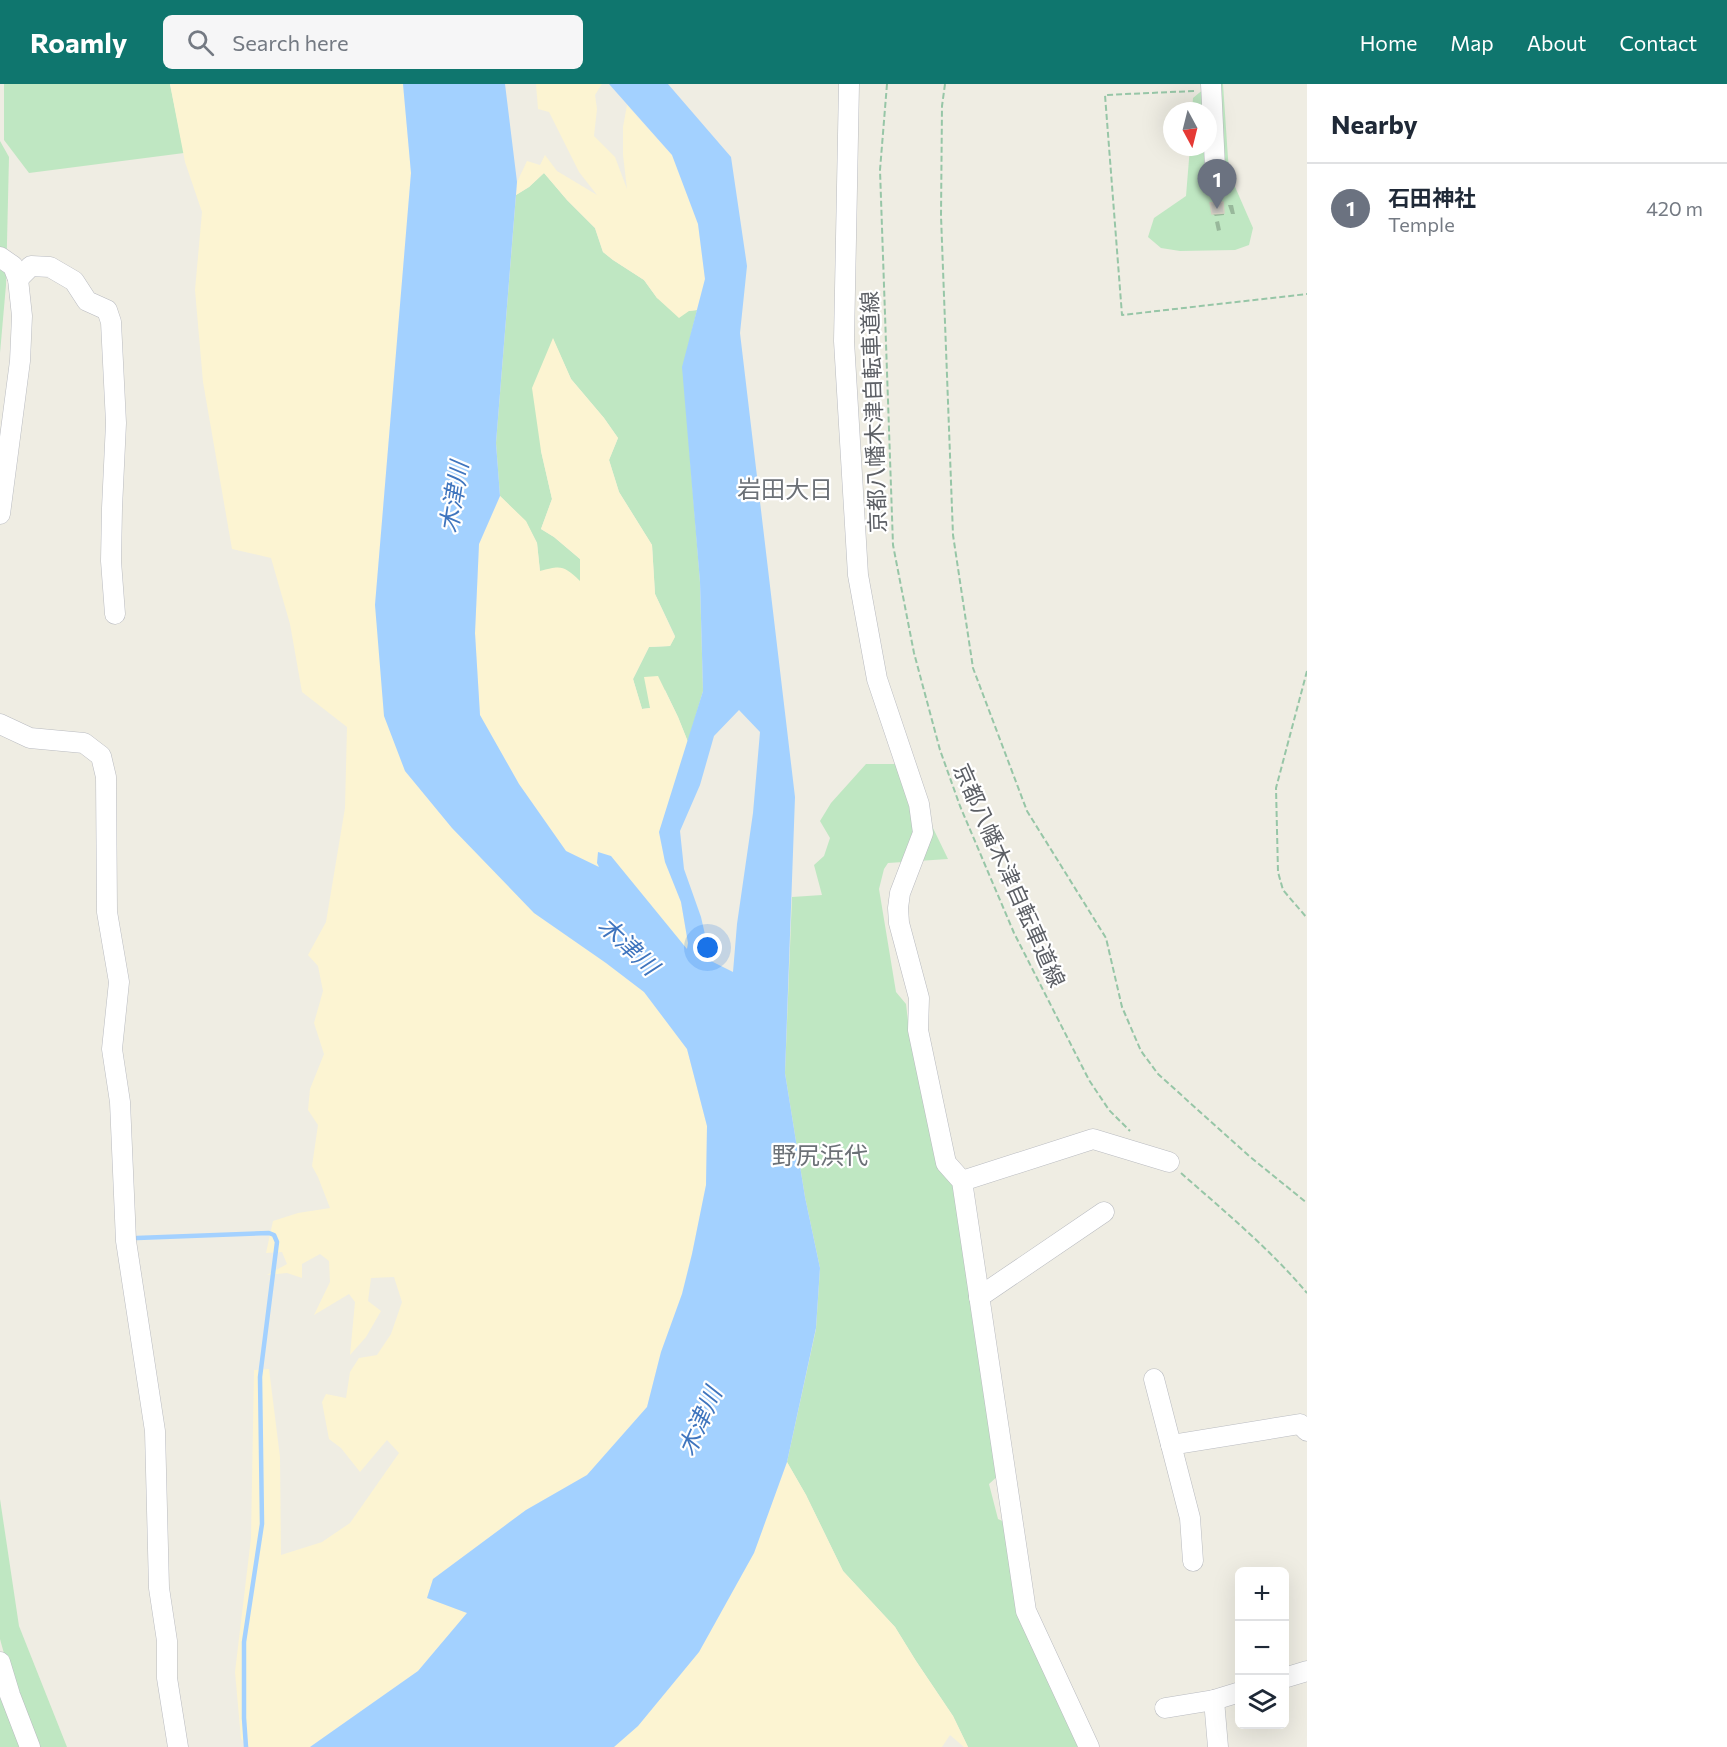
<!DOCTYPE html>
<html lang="en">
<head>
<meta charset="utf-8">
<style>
	:root { --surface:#fff; --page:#f6f6f7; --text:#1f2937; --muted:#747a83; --line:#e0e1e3; --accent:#0f766e }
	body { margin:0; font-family:Commissioner,"Noto Sans JP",sans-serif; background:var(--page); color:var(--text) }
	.controls { position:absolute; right:18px; bottom:18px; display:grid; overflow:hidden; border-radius:9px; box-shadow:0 6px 24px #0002 }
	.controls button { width:54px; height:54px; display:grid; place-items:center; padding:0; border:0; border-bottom:2px solid var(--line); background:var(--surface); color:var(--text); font:30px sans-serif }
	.compass { position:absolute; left:1163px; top:18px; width:54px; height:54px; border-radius:50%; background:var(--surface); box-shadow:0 6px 24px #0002; rotate:173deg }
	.you { position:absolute; left:708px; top:864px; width:21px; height:21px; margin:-15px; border:4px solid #fff; border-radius:50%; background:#1a73e8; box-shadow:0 0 0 9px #1a73e833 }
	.badge { display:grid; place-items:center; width:39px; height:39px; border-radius:50%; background:var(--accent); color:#fff; font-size:20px; font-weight:700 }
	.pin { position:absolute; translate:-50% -50px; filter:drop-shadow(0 2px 3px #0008) }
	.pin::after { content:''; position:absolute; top:32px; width:21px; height:18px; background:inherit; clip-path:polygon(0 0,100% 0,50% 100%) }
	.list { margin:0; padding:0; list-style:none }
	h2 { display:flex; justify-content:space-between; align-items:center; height:78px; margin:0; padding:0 24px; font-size:26px }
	h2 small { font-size:20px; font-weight:400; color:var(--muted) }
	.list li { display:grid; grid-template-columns:39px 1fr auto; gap:18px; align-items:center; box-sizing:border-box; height:90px; padding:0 24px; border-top:2px solid var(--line) }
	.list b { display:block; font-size:22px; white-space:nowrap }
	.list p { margin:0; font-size:20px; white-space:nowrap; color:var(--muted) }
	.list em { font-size:20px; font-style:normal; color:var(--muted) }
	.icon { flex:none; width:33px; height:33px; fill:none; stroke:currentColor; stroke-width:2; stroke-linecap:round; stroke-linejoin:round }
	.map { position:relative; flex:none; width:1307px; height:1663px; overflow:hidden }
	header { display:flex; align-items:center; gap:36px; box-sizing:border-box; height:84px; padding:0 30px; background:var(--accent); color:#fff }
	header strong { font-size:28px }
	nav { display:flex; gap:33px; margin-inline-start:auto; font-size:21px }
	.search { width:420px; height:54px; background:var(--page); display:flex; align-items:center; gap:15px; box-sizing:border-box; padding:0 21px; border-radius:9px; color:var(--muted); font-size:22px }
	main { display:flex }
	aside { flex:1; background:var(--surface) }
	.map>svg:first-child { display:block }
	.green { fill:#bfe7c2 }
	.sand { fill:#fcf4d2 }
	.water { fill:#a3d1ff; fill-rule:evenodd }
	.shadow { fill:#0003 }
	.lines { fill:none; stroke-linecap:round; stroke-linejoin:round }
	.stream { stroke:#a3d1ff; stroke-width:4.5 }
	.building { fill:#cac7c1; stroke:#d4cfc2; stroke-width:1.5 }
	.minor-casing { stroke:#b9bbc0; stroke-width:21 }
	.path { stroke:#97c6a7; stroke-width:2; stroke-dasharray:6 3; stroke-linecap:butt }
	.minor { stroke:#fff; stroke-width:20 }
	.labels { text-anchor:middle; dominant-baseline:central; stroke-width:4.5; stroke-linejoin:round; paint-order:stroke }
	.street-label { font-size:22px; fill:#5c5f65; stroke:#fff }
	.neighbourhood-label { font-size:24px; fill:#6c7177; stroke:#fff }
	.water-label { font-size:24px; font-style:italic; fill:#3f75be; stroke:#fff }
</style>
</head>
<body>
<header>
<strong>Roamly</strong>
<div class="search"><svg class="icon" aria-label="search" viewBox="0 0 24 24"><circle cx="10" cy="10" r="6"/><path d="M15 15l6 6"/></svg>Search here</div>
<nav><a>Home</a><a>Map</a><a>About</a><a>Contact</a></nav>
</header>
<main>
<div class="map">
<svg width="1307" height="1663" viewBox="0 0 1307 1663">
	<rect width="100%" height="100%" fill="#efede3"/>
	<g class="green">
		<polygon points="4,0 170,0 184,69 29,89 4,56"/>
		<polygon points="1207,0 1223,0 1229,89 1253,144 1249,161 1235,166 1180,167 1161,164 1148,153 1154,134 1186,112 1190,63 1208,63 1208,27 1192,27 1193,14 1205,4"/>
		<polygon points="0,57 9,73 6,201 0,269"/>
		<polygon points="544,89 567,116 595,144 603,168 613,176 644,196 657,214 689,227 697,226 683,283 700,498 703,607 688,658 678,633 665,606 650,624 642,625 633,595 649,563 670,562 675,552 655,510 652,461 619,408 609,376 618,354 604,334 571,295 553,255 541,367 552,415 541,445 554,453 580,475 580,498 540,488 537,459 526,438 500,412 496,359 516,111 529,103"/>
		<polygon points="866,680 902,680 948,775 888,779 884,785 879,805 896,908 906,920 908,937 925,959 956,1091 1000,1390 989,1400 998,1435 1009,1440 1021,1529 1084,1663 968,1663 953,1632 916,1577 895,1543 843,1487 806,1411 787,1378 816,1245 820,1184 805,1113 785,989 792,813 822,811 814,781 824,772 830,754 820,737 831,719"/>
		<polygon points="0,1415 19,1542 67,1663 39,1663 16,1613 0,1555"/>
		<polygon points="0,1603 22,1663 0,1663"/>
	</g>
	<g class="sand">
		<polygon points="170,0 403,0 411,89 375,521 405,687 452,744 534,829 606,879 644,908 687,965 707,1042 706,1101 692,1170 682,1210 661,1268 647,1323 587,1391 526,1426 433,1495 427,1514 467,1529 418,1587 310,1663 249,1663 241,1655 235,1588 251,1454 254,1286 269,1285 280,1373 281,1471 322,1458 350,1439 399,1369 387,1356 360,1388 341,1364 329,1355 322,1318 326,1310 346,1314 350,1288 359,1274 377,1271 391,1250 402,1218 394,1193 371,1194 368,1217 381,1227 366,1253 350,1271 355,1218 349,1210 314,1231 330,1198 329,1177 320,1170 302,1180 302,1194 287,1189 267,1191 287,1180 282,1168 266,1169 273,1137 298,1129 330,1124 318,1093 312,1082 318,1041 308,1026 310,1005 324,970 314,939 323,907 318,882 308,871 326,838 345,724 347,643 302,608 290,540 271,474 232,465 203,298 195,206 202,128 185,78"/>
		<polygon points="536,0 602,0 595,11 597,25 594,52 615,73 627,105 623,71 623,43 627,21 672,71 698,140 705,195 697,226 689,227 679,234 657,214 644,196 613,176 603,168 595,144 567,116 544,89 529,103 516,111 517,98 527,77 540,81 545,71 557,87 597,111 579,88 549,28 538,25"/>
		<path d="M 553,254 L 571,295 L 604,334 L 618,354 L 609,376 L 619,408 L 652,461 L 655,510 L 675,553 L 670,562 L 649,563 L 633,595 L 642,625 L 650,624 L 644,593 L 658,592 L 678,633 L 688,658 L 659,749 L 665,778 L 681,818 L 688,859 L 688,866 L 600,784 L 566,767 L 519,700 L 480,632 L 475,549 L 479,460 L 500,412 L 526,437 L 537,459 L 540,487 C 562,481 564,482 580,497 L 580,475 L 554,453 L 541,445 L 552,415 L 541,367 L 532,304 Z"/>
		<polygon points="787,1378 806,1411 843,1487 895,1543 916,1577 953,1632 968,1663 964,1663 950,1651 942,1663 614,1663 638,1642 699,1568 754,1469"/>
	</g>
	<path class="water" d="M 403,0 L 505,0 L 517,98 L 496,359 L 500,412 L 479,460 L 475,549 L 480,631 L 519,700 L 566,767 L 599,783 L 597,779 L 598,768 L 611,772 L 687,865 L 688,859 L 681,818 L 665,778 L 659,748 L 703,607 L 700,498 L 682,283 L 705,195 L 698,140 L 672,71 L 609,0 L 668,0 L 731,73 L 747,182 L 740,249 L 795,713 L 785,989 L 805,1113 L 820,1184 L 816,1244 L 787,1378 L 754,1469 L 699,1568 L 638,1642 L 614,1663 L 310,1663 L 418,1587 L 467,1529 L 427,1514 L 433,1495 L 526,1426 L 587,1391 L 647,1323 L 661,1268 L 682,1210 L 692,1170 L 706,1101 L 707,1042 L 687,965 L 644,908 L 606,879 L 534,829 L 452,744 L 405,687 L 384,632 L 375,521 L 411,89 ZM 739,626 L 760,648 L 753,729 L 737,840 L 733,888 L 711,877 L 701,833 L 684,785 L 680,747 L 700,701 L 714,652 Z"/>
	<g class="shadow">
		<polygon points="1228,121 1233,121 1235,130 1231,130"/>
		<polygon points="1223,122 1224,131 1215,132 1213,130"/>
		<polygon points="1219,137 1221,146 1217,147 1215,138"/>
	</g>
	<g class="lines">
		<polyline class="stream" points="137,1154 269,1149 274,1151 277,1158 260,1293 262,1440 244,1558 244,1634 246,1663"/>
	</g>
	<polygon class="building" points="1223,118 1224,129 1212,130 1210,119"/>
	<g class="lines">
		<defs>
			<g id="minor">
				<polyline points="849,0 844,257 858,491 877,595 919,720 923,749 900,809 898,824 899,839 919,914 918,946 946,1079 962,1097 1026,1527 1089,1663"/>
				<polyline points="1211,0 1216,104"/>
				<polyline points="0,173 13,182 18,195 22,232 20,277 0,430"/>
				<polyline points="18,195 31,182 50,183 74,197 87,217 107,226 111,238 116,339 112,424 111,477 115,530"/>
				<polyline points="0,640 30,654 84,659 101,672 106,693 107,828 119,898 112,965 120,1018 126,1157 155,1347 159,1504 167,1557 167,1594 178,1663"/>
				<polyline points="962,1097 1093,1055 1169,1078"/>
				<polyline points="979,1213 1104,1128"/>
				<polyline points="1154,1295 1190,1434 1193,1477"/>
				<polyline points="1171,1361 1300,1340 1307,1347"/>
				<polyline points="0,1578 10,1611 30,1663"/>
				<polyline points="1284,1594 1307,1587"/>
				<polyline points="1214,1616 1218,1663"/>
				<polyline points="1165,1624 1214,1616 1240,1608"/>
			</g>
		</defs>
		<use href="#minor" class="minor-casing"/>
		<g class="path">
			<polyline points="887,0 880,86 893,461 914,569 940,666 960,722 1014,849 1089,996 1109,1026 1130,1047"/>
			<polyline points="945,0 942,22 941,132 953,451 973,584 1027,727 1106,854 1122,923 1141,967 1158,990 1249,1072 1307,1119"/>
			<polyline points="1194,7 1105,11 1122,231 1307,210"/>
			<polyline points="1307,587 1276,704 1278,788 1283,806 1307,834"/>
			<path d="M 1181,1089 C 1224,1127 1270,1165 1307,1209"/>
		</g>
		<use href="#minor" class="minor"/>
	</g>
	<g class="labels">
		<g class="street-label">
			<text transform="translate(873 328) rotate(-92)">京都八幡木津自転車道線</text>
			<text transform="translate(1010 791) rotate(66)">京都八幡木津自転車道線</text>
		</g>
		<g class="neighbourhood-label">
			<text x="785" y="404">岩田大日</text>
			<text x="820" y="1070">野尻浜代</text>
		</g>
		<g class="water-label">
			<text transform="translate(453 413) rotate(-81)">木津川</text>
			<text transform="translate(629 861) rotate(43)">木津川</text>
			<text transform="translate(699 1337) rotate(-66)">木津川</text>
		</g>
	</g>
</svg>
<div class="controls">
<button>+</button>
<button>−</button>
<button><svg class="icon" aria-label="layers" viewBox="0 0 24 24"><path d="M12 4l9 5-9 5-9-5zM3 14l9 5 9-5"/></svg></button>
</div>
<svg class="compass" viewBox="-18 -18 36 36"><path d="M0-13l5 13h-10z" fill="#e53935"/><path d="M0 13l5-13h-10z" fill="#747a83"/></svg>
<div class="you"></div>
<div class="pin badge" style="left:1217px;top:125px;background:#6b7280">1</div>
</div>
<aside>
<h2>Nearby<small></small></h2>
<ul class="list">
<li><span class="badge" style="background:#6b7280">1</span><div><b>石田神社</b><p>Temple</p></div><em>420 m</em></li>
</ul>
</aside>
</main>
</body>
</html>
